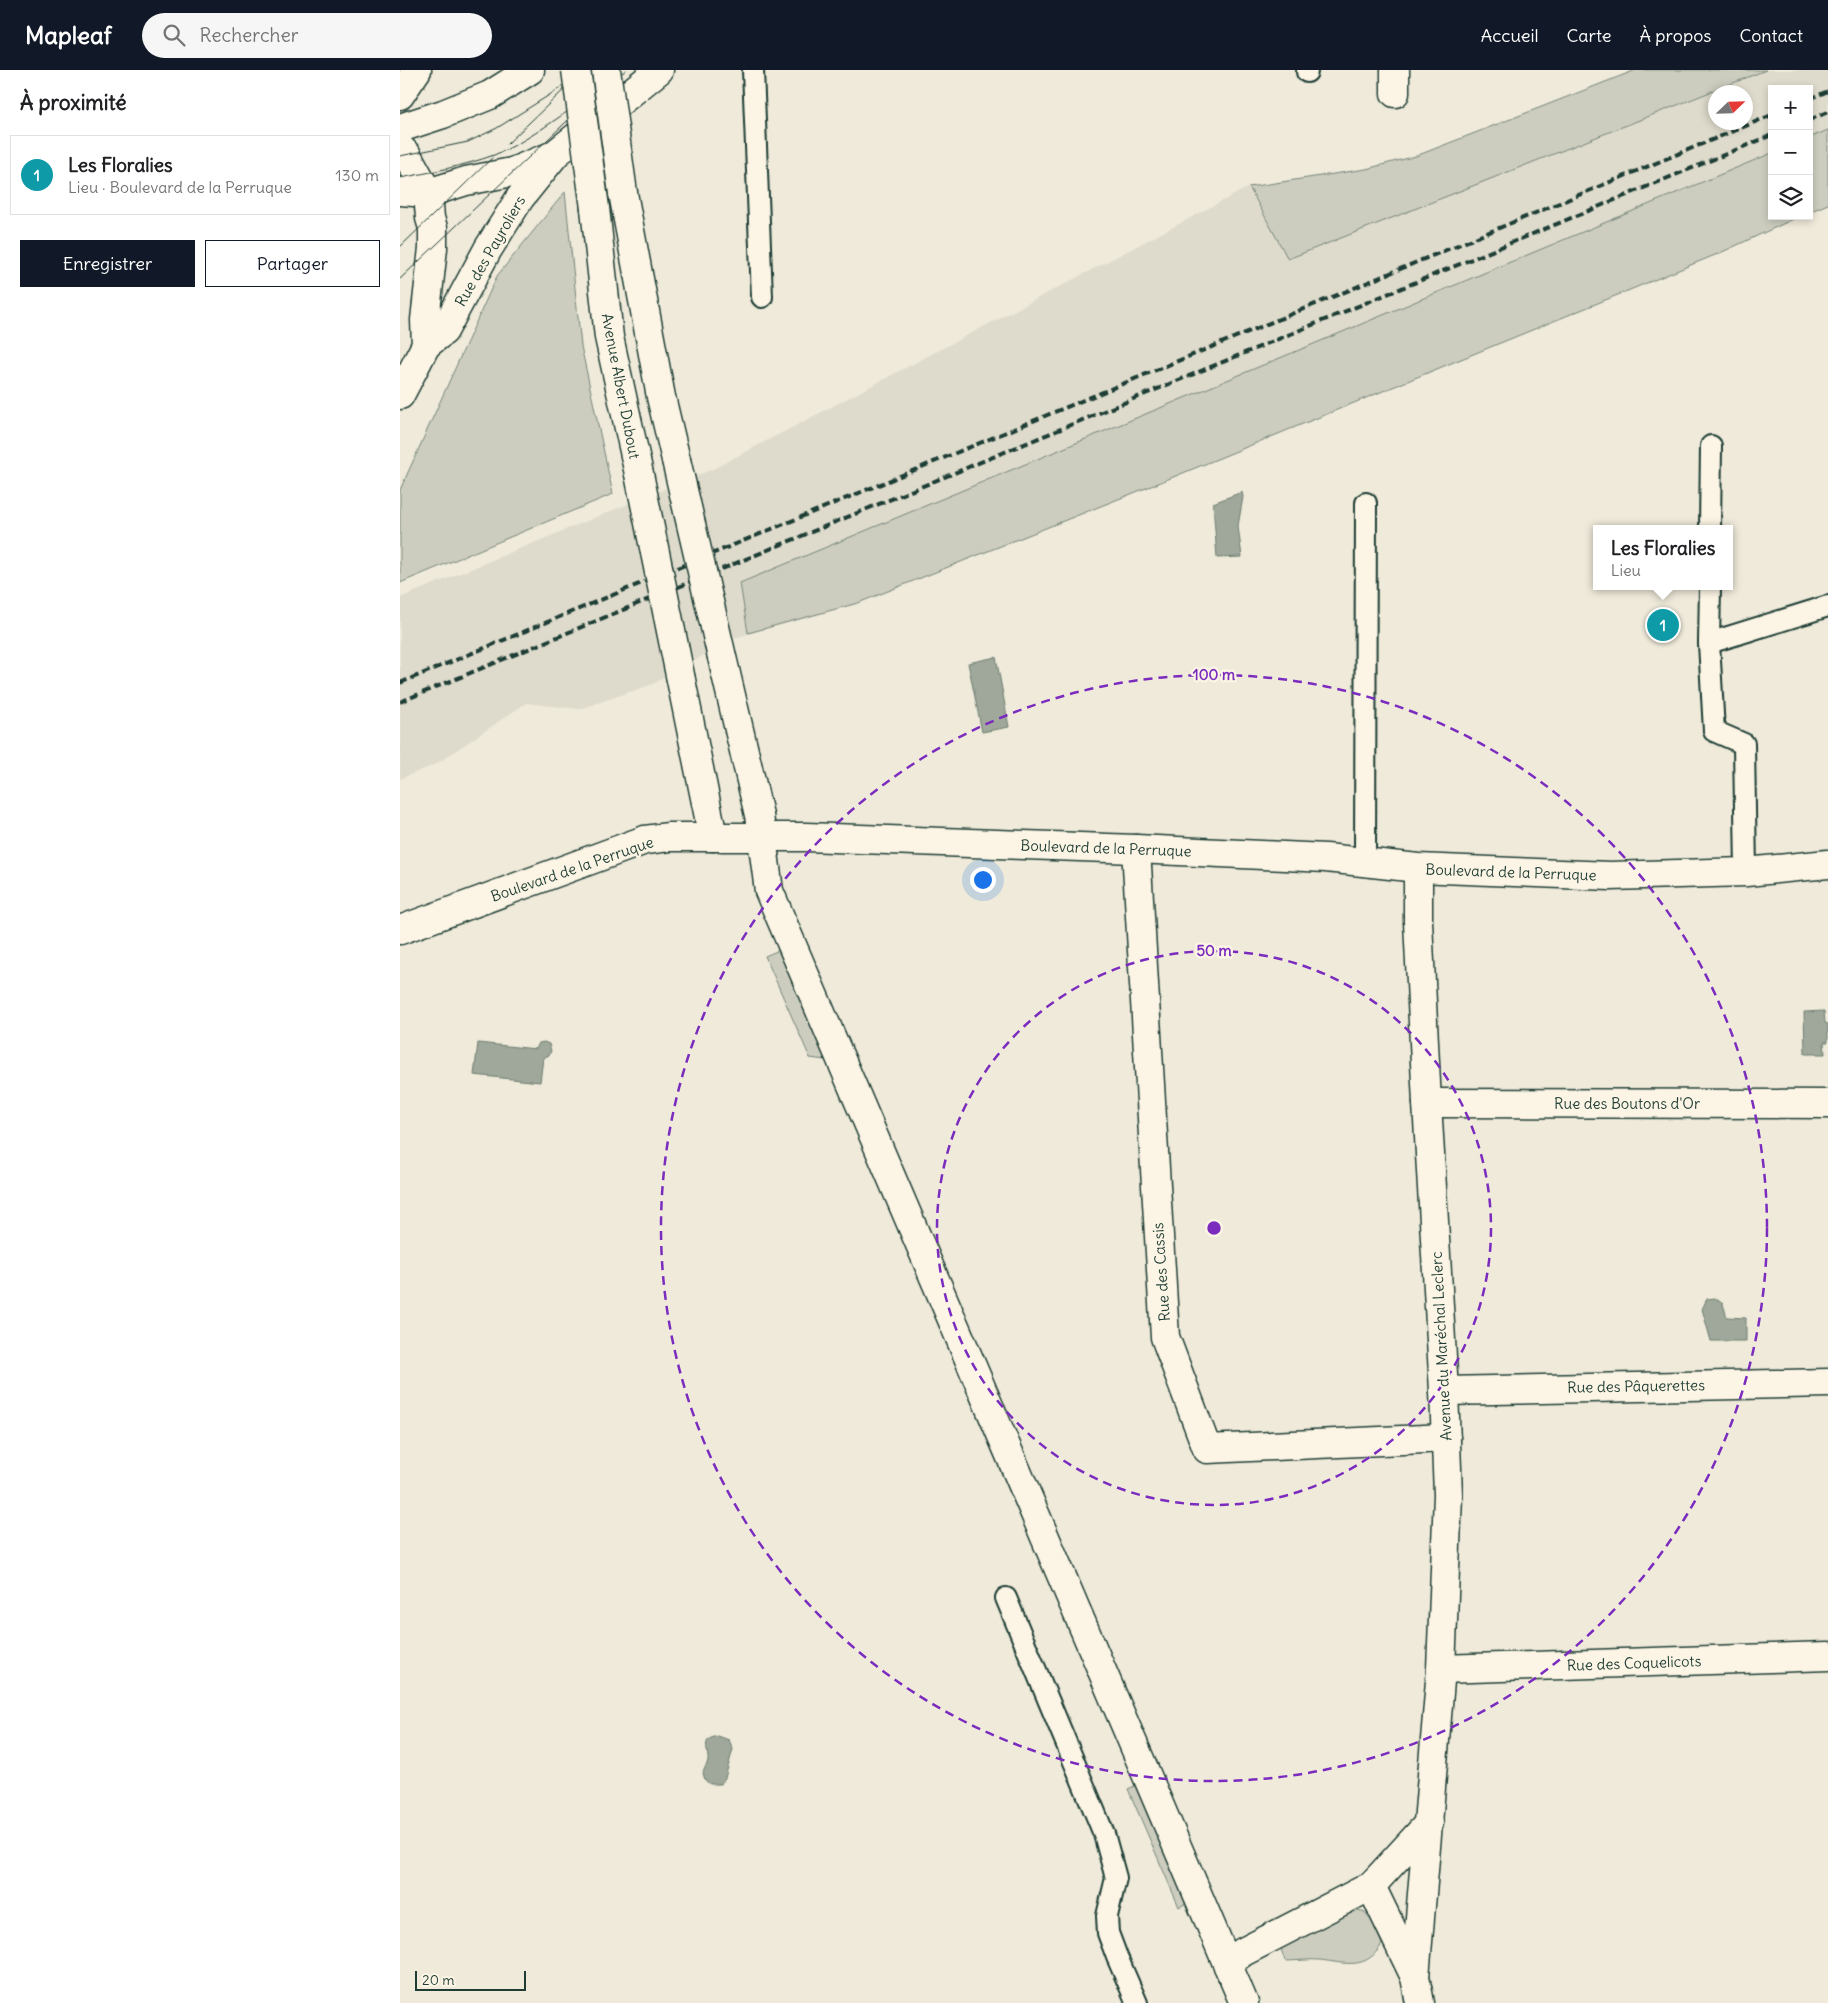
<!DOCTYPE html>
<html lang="fr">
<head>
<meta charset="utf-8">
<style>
	:root { --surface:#fff; --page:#f6f6f6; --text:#202124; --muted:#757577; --line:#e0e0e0; --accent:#111827 }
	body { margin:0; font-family:Delius,sans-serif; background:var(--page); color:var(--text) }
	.controls { position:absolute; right:15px; top:15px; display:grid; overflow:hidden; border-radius:0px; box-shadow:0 2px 8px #0003 }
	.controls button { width:45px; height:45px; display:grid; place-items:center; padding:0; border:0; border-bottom:1px solid var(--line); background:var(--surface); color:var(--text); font:25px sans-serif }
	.compass { position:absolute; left:1308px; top:15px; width:45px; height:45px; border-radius:50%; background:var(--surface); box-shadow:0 2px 8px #0003; rotate:67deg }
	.scale { position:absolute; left:15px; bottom:12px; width:111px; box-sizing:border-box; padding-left:5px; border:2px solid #1f3d34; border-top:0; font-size:14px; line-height:18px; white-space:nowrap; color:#1f3d34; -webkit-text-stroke:4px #fcf5e5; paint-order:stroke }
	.you { position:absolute; left:582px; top:809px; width:18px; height:18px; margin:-12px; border:4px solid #fff; border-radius:50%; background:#1a73e8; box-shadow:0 0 0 8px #1a73e833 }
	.badge { display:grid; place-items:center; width:32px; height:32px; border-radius:50%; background:var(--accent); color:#fff; font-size:16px; font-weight:700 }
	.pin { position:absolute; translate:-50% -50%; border:2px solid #fff; box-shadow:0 1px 5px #0006 }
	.popup { position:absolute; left:1193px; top:455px; width:140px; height:65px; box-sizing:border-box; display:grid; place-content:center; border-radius:0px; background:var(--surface); filter:drop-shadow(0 1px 4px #0005); font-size:16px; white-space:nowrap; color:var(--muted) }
	.popup b { font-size:19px; color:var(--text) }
	.popup::after { content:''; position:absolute; left:50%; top:100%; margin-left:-10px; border:10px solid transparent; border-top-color:var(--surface) }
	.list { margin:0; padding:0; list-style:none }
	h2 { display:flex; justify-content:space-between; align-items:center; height:65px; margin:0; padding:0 20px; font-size:21px }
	h2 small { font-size:16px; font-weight:400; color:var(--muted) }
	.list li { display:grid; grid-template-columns:32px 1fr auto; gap:15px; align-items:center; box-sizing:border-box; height:80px; margin:0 10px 10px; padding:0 10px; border:1px solid var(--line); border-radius:0px }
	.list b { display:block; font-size:19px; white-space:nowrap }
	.list p { margin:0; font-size:16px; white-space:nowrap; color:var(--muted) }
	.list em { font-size:16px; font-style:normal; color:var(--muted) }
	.actions { display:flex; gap:10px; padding:15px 20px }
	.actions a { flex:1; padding:11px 0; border:1px solid var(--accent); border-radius:0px; text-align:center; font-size:18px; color:var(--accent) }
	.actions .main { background:var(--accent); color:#fff }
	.icon { flex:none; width:28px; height:28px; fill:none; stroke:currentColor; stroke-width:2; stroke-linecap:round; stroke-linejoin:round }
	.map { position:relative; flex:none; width:1428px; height:1933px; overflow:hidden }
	header { display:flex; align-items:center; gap:30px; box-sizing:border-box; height:70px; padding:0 25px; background:var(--accent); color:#fff }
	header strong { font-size:24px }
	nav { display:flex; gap:28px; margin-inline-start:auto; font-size:18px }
	.search { width:350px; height:45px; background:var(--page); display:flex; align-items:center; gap:12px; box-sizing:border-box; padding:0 18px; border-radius:28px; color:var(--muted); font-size:19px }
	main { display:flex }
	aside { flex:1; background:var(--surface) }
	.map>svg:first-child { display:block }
	.built { fill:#dedbcc; fill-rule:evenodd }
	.green { fill:#cccdbf; stroke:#76857a }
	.water { fill:#9fa89a; stroke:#6c7d71 }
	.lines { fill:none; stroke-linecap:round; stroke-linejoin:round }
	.lane-casing { stroke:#1f3d34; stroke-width:24 }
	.street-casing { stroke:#1f3d34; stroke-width:31 }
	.secondary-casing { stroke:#1f3d34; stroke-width:31 }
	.primary-casing { stroke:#1f3d34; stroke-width:31 }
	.lane { stroke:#fcf5e5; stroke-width:20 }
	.street { stroke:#fcf5e5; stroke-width:28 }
	.secondary { stroke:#fcf5e5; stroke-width:28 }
	.primary { stroke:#fcf5e5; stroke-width:28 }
	.tram { stroke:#1f3d34; stroke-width:1 }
	.rail { stroke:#1f3d34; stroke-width:4; stroke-dasharray:8 4; stroke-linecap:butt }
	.secondary-bridge-casing { stroke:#1f3d34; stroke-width:31; stroke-linecap:butt }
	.secondary-bridge { stroke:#fcf5e5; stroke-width:28 }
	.ring { fill:none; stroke:#7b2cbf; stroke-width:2.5; stroke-dasharray:9 6 }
	.labels { text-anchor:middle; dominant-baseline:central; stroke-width:4.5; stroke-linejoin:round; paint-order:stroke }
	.street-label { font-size:15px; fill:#1f3d34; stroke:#fcf5e5 }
	.centre { fill:#7b2cbf; stroke:#fcf5e5; stroke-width:2.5 }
	.ring-label { font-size:15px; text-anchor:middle; font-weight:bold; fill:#7b2cbf; stroke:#fcf5e5; stroke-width:4.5; stroke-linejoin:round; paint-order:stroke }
</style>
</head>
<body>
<header>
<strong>Mapleaf</strong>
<div class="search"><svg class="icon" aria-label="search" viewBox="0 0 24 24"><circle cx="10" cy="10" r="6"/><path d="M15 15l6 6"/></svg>Rechercher</div>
<nav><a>Accueil</a><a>Carte</a><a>À propos</a><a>Contact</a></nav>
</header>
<main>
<aside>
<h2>À proximité<small></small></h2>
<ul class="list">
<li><span class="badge" style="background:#0f9aa8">1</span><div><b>Les Floralies</b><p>Lieu · Boulevard de la Perruque</p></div><em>130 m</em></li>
</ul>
<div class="actions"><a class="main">Enregistrer</a><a>Partager</a></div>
</aside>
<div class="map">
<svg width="1428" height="1933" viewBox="0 0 1428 1933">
	<rect width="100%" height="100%" fill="#efeada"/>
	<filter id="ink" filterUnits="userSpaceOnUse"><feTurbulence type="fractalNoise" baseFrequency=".02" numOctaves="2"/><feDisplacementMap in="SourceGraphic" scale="10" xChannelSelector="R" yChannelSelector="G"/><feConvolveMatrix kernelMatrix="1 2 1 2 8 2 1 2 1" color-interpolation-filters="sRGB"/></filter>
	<g filter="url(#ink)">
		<path class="built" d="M 1236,0 L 1428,0 L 1428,134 L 1409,142 L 1409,19 L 1372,19 L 1372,146 L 1400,146 L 1320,183 L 761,412 L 458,533 L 334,568 L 253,614 L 180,639 L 126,633 L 36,694 L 0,709 L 0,528 L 313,399 L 849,117 L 966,99 L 1016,86 ZM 1316,22 L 1346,22 L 1346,52 L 1316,52 Z"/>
		<g class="green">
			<polygon points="1236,0 1366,0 888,189 849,117 966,99 1016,86"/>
			<polygon points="1428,60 1428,134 1409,142 1409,68"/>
			<polygon points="1372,83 1372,146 1400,146 1320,183 761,412 458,533 348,563 340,513"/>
			<polygon points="165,122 181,276 213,424 0,513 0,420 97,206"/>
			<polygon points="384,878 430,988 425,990 410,988 365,886"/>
			<polygon points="739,1714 789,1832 779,1837 728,1719"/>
			<path d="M 946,1840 L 963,1841 L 972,1849 L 982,1874 C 966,1901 946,1893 920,1890 C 909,1889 897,1891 885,1891 L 879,1873 Z"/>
		</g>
		<g class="water">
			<polygon points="842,422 843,427 838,456 842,487 817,488 813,433"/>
			<polygon points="596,587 609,657 582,662 568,593"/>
			<polygon points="1424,941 1425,953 1428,954 1428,972 1424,972 1425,984 1405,984 1404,942"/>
			<polygon points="144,972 149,974 151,981 149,985 143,988 140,1012 74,1005 78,973 136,979 139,973"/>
			<polygon points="1315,1228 1323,1234 1327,1247 1346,1248 1346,1271 1311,1271 1302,1239 1307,1229"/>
			<path d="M 318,1666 L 329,1670 L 333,1679 L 325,1708 L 320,1714 L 310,1714 L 305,1710 L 303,1703 C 304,1698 309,1692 308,1688 C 307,1676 302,1669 318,1666 Z"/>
		</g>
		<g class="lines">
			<defs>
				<g id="lane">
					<polyline points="353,0 362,227"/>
					<polyline points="907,0 907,2"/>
					<polyline points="1310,459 1311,376"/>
					<polyline points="1310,516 1309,573 1314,661 1344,674 1346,802"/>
					<polyline points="1309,573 1428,536"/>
					<polyline points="965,792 966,433"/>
					<polyline points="606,1528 704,1764 716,1808 707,1846 708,1863 717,1887 737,1933"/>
				</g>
				<g id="street">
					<polyline points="995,0 995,23"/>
					<polyline points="313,767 406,767 736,779 926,788 1018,798 1210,806 1346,802 1428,794"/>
					<polyline points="736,779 765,1267 807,1379 1046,1368"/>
					<polyline points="1027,1033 1428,1034"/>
					<polyline points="1044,1321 1428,1313"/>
					<polyline points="1041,1599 1428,1586"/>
					<polyline points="971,1816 1015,1907 1020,1933"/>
					<polyline points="827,1894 843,1882 971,1816 1029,1753"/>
					<polyline points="1015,1907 1041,1599 1048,1425 1044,1321 1027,1033 1018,852 1018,798"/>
				</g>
				<g id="secondary">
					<polyline points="0,58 43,44 90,25 130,0"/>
					<polyline points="0,78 7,85 28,123 30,148 33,158 33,178 25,250 26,275 0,325"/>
					<polyline points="0,121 28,123 66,111 112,102 154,85 259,0"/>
					<polyline points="223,123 261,327 276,390"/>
					<polyline points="195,138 209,267 239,404"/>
					<polyline points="26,275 44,261 88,179 120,128 153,87"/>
					<polyline points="322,587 359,745 369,821 844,1933"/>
					<polyline points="0,860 245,770 269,767 313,767 281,610"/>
				</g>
				<polyline id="primary" points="0,25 17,0"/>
			</defs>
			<use href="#lane" class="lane-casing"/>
			<use href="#street" class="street-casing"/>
			<use href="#secondary" class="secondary-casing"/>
			<use href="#primary" class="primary-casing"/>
			<use href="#lane" class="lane"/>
			<use href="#street" class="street"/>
			<use href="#secondary" class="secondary"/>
			<use href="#primary" class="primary"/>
			<g class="tram">
				<polyline points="195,23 226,0"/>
				<polyline points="107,74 172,12"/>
				<polyline points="0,86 68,72 97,58 189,0"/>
				<path d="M 0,108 C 32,102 64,96 94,85 C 122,74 149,54 174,37"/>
				<polyline points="0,177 92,88"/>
				<polyline points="0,209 200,20"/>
			</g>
			<g class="rail">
				<polyline points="1409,29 1428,21"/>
				<polyline points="1409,50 1428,42"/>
				<polyline points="0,613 1372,45"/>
				<polyline points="0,632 1372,65"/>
			</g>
			<defs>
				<g id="secondary-bridge">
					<polyline points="176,0 195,138"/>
					<polyline points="206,0 223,123"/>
					<polyline points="276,390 322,587"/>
					<polyline points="239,404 281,610"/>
				</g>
			</defs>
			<use href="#secondary-bridge" class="secondary-bridge-casing"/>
			<use href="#secondary-bridge" class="secondary-bridge"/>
		</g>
	</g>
	<g class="ring">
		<circle cx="814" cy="1158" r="277"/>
		<circle cx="814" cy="1158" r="553"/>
	</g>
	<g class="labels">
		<g class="street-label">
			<text transform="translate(90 181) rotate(-60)">Rue des Payroliers</text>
			<text transform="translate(221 316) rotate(79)">Avenue Albert Dubout</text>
			<text transform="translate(706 778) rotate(2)">Boulevard de la Perruque</text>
			<text transform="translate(172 799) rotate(-19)">Boulevard de la Perruque</text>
			<text transform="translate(1111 802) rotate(2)">Boulevard de la Perruque</text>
			<text x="1227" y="1033">Rue des Boutons d'Or</text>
			<text transform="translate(761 1202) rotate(-94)">Rue des Cassis</text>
			<text transform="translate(1041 1276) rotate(-93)">Avenue du Maréchal Leclerc</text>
			<text transform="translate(1236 1316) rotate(-1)">Rue des Pâquerettes</text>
			<text transform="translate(1234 1593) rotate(-2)">Rue des Coquelicots</text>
		</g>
	</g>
	<circle cx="814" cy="1158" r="8" class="centre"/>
	<g class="ring-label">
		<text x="814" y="610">100 m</text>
		<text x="814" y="886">50 m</text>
	</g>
</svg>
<div class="controls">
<button>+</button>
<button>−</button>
<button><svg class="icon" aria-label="layers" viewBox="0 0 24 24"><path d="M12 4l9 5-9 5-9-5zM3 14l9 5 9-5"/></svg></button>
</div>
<svg class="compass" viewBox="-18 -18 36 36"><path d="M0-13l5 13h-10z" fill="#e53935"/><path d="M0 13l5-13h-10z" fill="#757577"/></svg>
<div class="scale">20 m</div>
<div class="you"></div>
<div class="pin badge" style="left:1263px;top:555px;background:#0f9aa8">1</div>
<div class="popup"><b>Les Floralies</b>Lieu</div>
</div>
</main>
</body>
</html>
